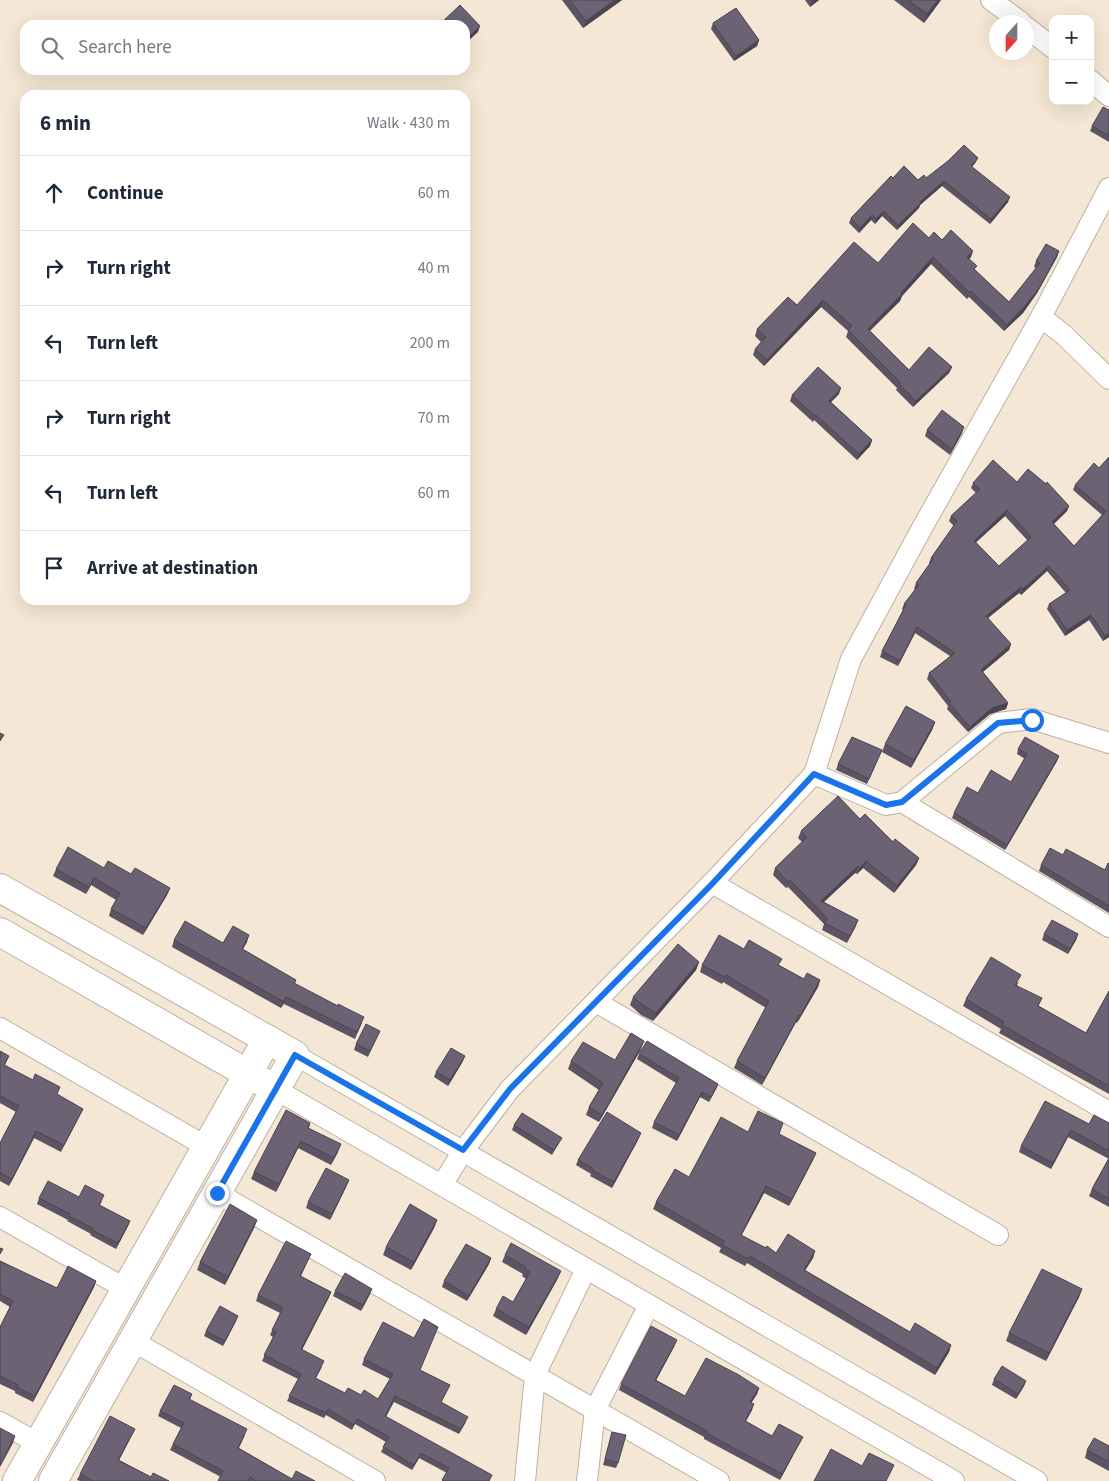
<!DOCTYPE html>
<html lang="en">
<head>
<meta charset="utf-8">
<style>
	:root { --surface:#fff; --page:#f2f2f3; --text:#1f2937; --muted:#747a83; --line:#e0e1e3 }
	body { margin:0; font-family:"Source Sans 3",sans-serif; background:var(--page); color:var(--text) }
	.controls { position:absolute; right:15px; top:15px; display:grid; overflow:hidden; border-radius:10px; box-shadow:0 5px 20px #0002 }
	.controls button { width:45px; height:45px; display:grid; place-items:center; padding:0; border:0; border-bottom:1px solid var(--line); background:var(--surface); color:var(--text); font:25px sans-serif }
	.compass { position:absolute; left:989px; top:15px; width:45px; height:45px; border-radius:50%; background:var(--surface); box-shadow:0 5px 20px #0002; rotate:201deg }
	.stop { position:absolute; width:15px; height:15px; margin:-11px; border:4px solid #1a73e8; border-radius:50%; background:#fff }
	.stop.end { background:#1a73e8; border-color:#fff; box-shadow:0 1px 5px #0008 }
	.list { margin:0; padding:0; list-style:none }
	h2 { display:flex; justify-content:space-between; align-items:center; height:65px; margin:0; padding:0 20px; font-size:21px }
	h2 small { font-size:16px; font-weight:400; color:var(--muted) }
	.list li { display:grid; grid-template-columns:32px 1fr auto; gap:15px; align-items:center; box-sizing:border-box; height:75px; padding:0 20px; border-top:1px solid var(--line) }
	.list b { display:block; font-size:19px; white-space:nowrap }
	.list em { font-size:16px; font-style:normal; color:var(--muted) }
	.icon { flex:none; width:28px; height:28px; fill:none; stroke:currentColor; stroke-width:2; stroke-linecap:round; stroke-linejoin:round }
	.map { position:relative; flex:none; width:1109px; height:1481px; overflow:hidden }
	.search { position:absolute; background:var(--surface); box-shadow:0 5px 20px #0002; left:20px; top:20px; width:450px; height:55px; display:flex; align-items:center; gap:12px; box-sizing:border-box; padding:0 18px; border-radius:15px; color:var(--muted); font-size:19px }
	.panel { position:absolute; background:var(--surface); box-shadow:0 5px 20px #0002; left:20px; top:90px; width:450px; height:515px; border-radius:15px }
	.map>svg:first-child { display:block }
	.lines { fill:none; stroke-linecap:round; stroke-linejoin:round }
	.street-casing { stroke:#beb09f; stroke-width:22 }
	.secondary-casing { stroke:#beb09f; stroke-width:30 }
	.street { stroke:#fff; stroke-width:20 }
	.secondary { stroke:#fff; stroke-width:28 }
	.wall { fill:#5c5463; fill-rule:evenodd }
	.shaded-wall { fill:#4b4550 }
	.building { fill:#6b6273; stroke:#4b4550; fill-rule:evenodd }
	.route { stroke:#1a73e8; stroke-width:6 }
</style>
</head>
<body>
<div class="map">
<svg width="1109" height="1481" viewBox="0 0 1109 1481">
	<rect width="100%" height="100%" fill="#f5e7d5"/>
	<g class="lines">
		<defs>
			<g id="street">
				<polyline points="991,0 1021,22"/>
				<polyline points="1026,27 1053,48"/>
				<polyline points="1090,80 1109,96"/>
				<polyline points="1041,317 1064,335 1109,379"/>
				<polyline points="814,774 886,805 902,802 998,723 1032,719 1109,743"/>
				<polyline points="902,802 1109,927"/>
				<polyline points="712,883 1109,1112"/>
				<polyline points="596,1002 998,1235"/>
				<polyline points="0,1028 207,1147"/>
				<polyline points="295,1055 1037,1481"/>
				<polyline points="275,1089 954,1481"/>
				<polyline points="442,1185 463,1151 510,1089 712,883 814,774 851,659 922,528 1041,317 1109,188"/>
				<polyline points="217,1193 719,1481"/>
				<polyline points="0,1217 126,1289"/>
				<polyline points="133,1341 375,1481"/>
				<polyline points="0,1422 39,1444"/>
				<polyline points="525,1481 535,1375 586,1269"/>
				<polyline points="587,1481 595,1410 649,1305"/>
			</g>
			<g id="secondary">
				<polyline points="0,888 295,1055 53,1481"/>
				<polyline points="0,932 264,1083"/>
				<polyline points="17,1481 248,1074 267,1039"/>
			</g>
		</defs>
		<use href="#street" class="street-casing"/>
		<use href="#secondary" class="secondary-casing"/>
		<use href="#street" class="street"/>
		<use href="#secondary" class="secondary"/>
	</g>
	<g class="wall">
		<polygon points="562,0 622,0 583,28"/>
		<polygon points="805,0 819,0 810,7"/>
		<polygon points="894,0 941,0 924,23"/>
		<polygon points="713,23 759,40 757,46 734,61 711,29"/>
		<polygon points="1109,110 1109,142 1090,131 1092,126"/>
		<polygon points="976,162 972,167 1008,202 990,224 942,186 920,205 919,208 897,230 882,216 875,224 871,220 859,233 849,223 851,218 893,178 918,180"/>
		<polygon points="929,238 942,240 971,257 969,259 975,270 1009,302 1036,268 1034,267 1036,261 1059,251 1057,257 1037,293 1023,313 1004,331 969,297 967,299 931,264 902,296 900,301 870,331 909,370 952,367 949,373 913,407 896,390 897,388 846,337 848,331 821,307 764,366 753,355 755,349 761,342 755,336 757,329 797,305"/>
		<polygon points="839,394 831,402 872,440 870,446 857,460 814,420 813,422 790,401 792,395"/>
		<polygon points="927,430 962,433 950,455 925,436"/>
		<path d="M 1109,457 L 1109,637 L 1103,641 L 1089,620 L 1065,636 L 1047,609 L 1049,604 L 1066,593 L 1047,571 L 1021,595 L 1019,593 L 988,618 L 1011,644 L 1009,650 L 983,672 L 1008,703 L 1006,709 L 990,714 L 968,732 L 947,709 L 948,706 L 927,679 L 929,673 L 950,656 L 915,633 L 898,666 L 880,657 L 882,651 L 903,610 L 902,609 L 904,604 L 915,589 L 914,589 L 916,583 L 930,564 L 929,563 L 931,558 L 954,526 L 949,521 L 951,516 L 976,493 L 971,488 L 973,483 L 1017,482 L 1069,506 L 1067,511 L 1054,524 L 1074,546 L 1102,515 L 1073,490 L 1075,485 L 1099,468 ZM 1005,516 L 1028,541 L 999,566 L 976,542 Z"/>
		<polygon points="935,722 932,730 911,768 882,752 885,744"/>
		<polygon points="1018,749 1059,756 1057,761 1005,850 952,818 954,813 978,793 1011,782 1025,759 1017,754"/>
		<polygon points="882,750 867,784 836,770 838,764"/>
		<polygon points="860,819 893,842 919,858 916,865 894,893 863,868 857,874 855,873 824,902 858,920 847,943 822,930 824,924 788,887 786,888 773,875 775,868 802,842 798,838 801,831"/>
		<polygon points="1063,855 1105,870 1109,864 1109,913 1039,871 1041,865"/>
		<polygon points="104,868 131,874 170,888 167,895 143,935 109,916 111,909 116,900 91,885 86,894 53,876 56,869"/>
		<polygon points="1044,934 1078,934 1076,940 1068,954 1042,940"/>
		<polygon points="174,940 223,943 247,942 243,949 296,980 295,984 362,1023 355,1039 284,1004 281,1008 172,947"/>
		<polygon points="744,949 779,965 804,979 820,980 818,987 797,1023 796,1022 762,1085 734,1068 737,1061 766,1008 723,982 722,984 700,972 702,965"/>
		<polygon points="699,962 696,970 653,1021 641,1015 630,1005 633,997"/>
		<polygon points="1019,982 1017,985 1039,1006 1086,1033 1109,991 1109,1094 999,1033 1001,1029 963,1006 966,999"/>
		<polygon points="380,1031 368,1057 354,1050 356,1044"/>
		<polygon points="641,1049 599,1122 586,1115 589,1107 599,1090 568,1069 571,1061 615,1060"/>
		<polygon points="0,1051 9,1056 5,1065 83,1109 80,1115 61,1152 34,1138 9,1186 0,1181 0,1143 16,1112 0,1103"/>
		<polygon points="639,1054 718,1084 716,1089 709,1102 700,1097 677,1141 652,1128 654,1122 676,1083 637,1059"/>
		<polygon points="463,1061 448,1086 434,1077 436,1072"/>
		<polygon points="310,1123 309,1128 338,1152 331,1165 298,1148 276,1192 251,1179 254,1172"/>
		<polygon points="1109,1123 1109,1207 1089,1196 1092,1189 1109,1159 1068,1137 1051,1169 1019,1152 1021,1146 1089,1124"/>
		<polygon points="514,1125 562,1138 559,1143 552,1155 512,1130"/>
		<polygon points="748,1132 779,1134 816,1153 813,1160 789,1206 764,1193 741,1236 766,1248 776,1253 815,1251 813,1258 805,1270 910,1332 951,1345 949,1352 935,1375 747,1263 745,1266 719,1252 721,1248 653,1209 656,1202"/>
		<polygon points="639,1138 612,1188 590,1176 591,1174 576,1165 578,1160"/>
		<polygon points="347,1185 330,1220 306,1208 308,1202"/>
		<polygon points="79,1197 102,1201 100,1205 130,1221 128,1226 116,1249 90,1235 91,1234 67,1221 68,1220 37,1204 39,1198"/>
		<polygon points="257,1220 254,1228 225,1285 197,1270 200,1262"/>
		<polygon points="437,1220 434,1228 411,1270 383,1255 386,1247"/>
		<polygon points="311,1254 301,1276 331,1292 329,1297 302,1350 322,1367 316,1378 345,1393 378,1399 390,1379 362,1365 364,1359 420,1370 450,1385 441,1403 466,1422 459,1434 394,1402 386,1417 490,1481 442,1481 447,1473 419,1458 412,1470 381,1452 386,1442 355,1424 352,1430 326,1415 324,1418 287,1401 298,1379 262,1361 273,1337 270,1335 280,1313 256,1301 258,1295"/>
		<polygon points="505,1255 558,1278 526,1335 493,1316 496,1309 513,1302 526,1279 522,1276 523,1274 502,1262"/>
		<polygon points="491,1258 489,1264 467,1301 442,1287 444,1281"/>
		<polygon points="0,1261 57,1288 96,1281 94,1287 33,1402 15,1393 15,1391 0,1384 0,1327 10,1307 0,1301"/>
		<polygon points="1082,1289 1079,1297 1046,1361 1006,1341 1009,1333"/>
		<polygon points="335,1291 370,1294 361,1311 333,1296"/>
		<polygon points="236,1321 223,1346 204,1336 206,1331"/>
		<polygon points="675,1345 656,1380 685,1396 759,1388 757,1394 751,1403 752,1410 746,1421 772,1436 800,1442 780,1480 704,1439 704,1437 619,1390 621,1384"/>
		<polygon points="994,1379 1026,1381 1024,1386 1016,1399 992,1385"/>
		<polygon points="192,1394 190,1400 245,1435 239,1448 292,1479 315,1481 218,1481 221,1477 170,1450 181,1428 158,1416 160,1411"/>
		<polygon points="612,1432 618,1463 616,1468 603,1465"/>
		<polygon points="132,1435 119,1460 151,1477 169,1481 80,1481 77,1480 80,1474"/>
		<polygon points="1109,1446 1109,1471 1085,1458 1087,1450"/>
	</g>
	<g class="shaded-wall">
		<polygon points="615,0 622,0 583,28 586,21"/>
		<polygon points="814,0 819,0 810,7 812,1"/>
		<polygon points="938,0 941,0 924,23 927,14"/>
		<polygon points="480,26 478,32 465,44 465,41"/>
		<polygon points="759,40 757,46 734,61 736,56"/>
		<polygon points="978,158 976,162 969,170 971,166"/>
		<polygon points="944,181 942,186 920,205 919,208 897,230 898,225 920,202"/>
		<polygon points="1010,197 1008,202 990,224 991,219"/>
		<polygon points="884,211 882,216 875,224 876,219"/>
		<polygon points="872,215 871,220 859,233 860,228"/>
		<polygon points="973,251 971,257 965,263 967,257"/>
		<polygon points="1059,251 1057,257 1037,293 1023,313 1004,331 1007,325"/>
		<polygon points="933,257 931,264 902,296 900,301 865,335 868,329"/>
		<polygon points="823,300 821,307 764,366 767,360"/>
		<polygon points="952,367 949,373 913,407 916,401"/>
		<polygon points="841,388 839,394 827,406 829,401"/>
		<polygon points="964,427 962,433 950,455 952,449"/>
		<polygon points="872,440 870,446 857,460 859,454"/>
		<polygon points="1069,506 1067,511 1050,527 1052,522"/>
		<polygon points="1007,510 1005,516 972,546 974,541"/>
		<polygon points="1049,566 1047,571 1021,595 1023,589"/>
		<polygon points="1021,587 1019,593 984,621 986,616"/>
		<polygon points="1091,615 1089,620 1065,636 1067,630"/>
		<polygon points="917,627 915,633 898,666 900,661"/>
		<polygon points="1109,633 1109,637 1103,641 1105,636"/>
		<polygon points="1011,644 1009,650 979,675 981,670"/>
		<polygon points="1008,703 1006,709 990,714 968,732 970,727 992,708"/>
		<polygon points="935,722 932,730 911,768 914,760"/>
		<polygon points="1059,756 1057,761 1005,850 1007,845"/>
		<polygon points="919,858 916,865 894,893 897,886"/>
		<polygon points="866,861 863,868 857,874 860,868"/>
		<polygon points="858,866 855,873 818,907 821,901"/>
		<polygon points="94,878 91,885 86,894 89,887"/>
		<polygon points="170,888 167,895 143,935 146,928"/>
		<polygon points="858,920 856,926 847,943 850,936"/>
		<polygon points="1078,934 1076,940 1068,954 1070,949"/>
		<polygon points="249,935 247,942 239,955"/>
		<polygon points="699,962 696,970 653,1021 656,1013"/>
		<polygon points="820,980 818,987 797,1023 800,1016"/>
		<polygon points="799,1015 796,1022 762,1085 765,1078"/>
		<polygon points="644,1041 641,1049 599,1122 602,1115"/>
		<polygon points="465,1056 463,1061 448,1086 450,1080"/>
		<polygon points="718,1084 716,1089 709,1102 711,1097"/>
		<polygon points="702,1092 700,1097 677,1141 679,1135"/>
		<polygon points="1071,1130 1068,1137 1051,1169 1053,1163"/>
		<polygon points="36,1131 34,1138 9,1186 12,1179"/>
		<polygon points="641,1133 639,1138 612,1188 614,1182"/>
		<polygon points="301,1141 298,1148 276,1192 279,1184"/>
		<polygon points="341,1144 338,1152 331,1165 334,1158"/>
		<polygon points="816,1153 813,1160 789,1206 792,1199"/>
		<polygon points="349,1180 347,1185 330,1220 332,1214"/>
		<polygon points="766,1186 764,1193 738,1242 741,1235"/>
		<polygon points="257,1220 254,1228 225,1285 228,1277"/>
		<polygon points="437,1220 434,1228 411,1270 414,1262"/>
		<polygon points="130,1221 128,1226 116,1249 118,1243"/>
		<polygon points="815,1251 813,1258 801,1277 804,1270"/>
		<polygon points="491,1258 489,1264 467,1301 469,1296"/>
		<polygon points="561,1271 558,1278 526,1335 529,1327"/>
		<polygon points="96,1281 94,1287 33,1402 35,1396"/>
		<polygon points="372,1289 370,1294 361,1311 363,1305"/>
		<polygon points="1082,1289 1079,1297 1046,1361 1049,1353"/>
		<polygon points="331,1292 329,1297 299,1355 301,1349"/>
		<polygon points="238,1316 236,1321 223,1346 225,1341"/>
		<polygon points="677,1340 675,1345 653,1386 655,1380"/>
		<polygon points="951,1345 949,1352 935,1375 937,1368"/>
		<polygon points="1026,1381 1024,1386 1016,1399 1018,1394"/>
		<polygon points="759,1388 757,1394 748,1408 750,1402"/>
		<polygon points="754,1404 752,1410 743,1426 745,1421"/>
		<polygon points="135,1429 132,1435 116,1466 118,1460"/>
		<polygon points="15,1436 13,1443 0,1467 0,1465"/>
		<polygon points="803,1437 800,1442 780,1480 782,1474"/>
		<polygon points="421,1453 419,1458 412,1470 414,1465"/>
	</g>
	<g class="building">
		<polygon points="570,0 615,0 586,21"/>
		<polygon points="908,0 938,0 927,14"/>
		<polygon points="460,5 480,26 465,41 465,25 439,25"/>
		<polygon points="736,8 759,40 736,56 713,23"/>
		<polygon points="1103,107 1109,110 1109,136 1092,126"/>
		<polygon points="964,145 978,158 971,166 1010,197 991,219 944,181 920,202 921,203 898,225 884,211 876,219 872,215 860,228 851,218 891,176 893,178 904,166 918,180 924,175 926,178 948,161"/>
		<polygon points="913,223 929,238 934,232 942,240 951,230 973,251 967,257 977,266 974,269 1009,302 1040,263 1036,261 1046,244 1059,251 1040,287 1025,306 1007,325 971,291 970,293 933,257 901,293 902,294 868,329 909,370 929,347 952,367 916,401 899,384 900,382 848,330 852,326 823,300 767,360 755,349 766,337 757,329 788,297 797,305 854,242 878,263"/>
		<polygon points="818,367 841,388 829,401 872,440 859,454 816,415 815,416 792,395"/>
		<polygon points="942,410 964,427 952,449 927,430"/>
		<path d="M 1109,457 L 1109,633 L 1105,636 L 1091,615 L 1067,630 L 1049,604 L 1070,590 L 1049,566 L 1023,589 L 1021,587 L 986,616 L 1011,644 L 981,670 L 1008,703 L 992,708 L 970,727 L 949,703 L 951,702 L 929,673 L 955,653 L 917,627 L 900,661 L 882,651 L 906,605 L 904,604 L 919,585 L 916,583 L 933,559 L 931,558 L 957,521 L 951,516 L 980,489 L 973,483 L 993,460 L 1017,482 L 1028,469 L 1046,484 L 1047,482 L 1069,506 L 1052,522 L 1074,546 L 1106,511 L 1075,485 L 1094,463 L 1099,468 ZM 1007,510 L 1031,537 L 999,566 L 974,541 Z"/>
		<polygon points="906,706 935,722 914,760 885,744"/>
		<polygon points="0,733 4,735 0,741"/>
		<polygon points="852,737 882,750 869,779 838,764"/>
		<polygon points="1025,737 1059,756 1007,845 954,813 967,787 978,793 991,770 1011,782 1027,754 1018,749"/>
		<polygon points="838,796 860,819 865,814 893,842 895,839 919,858 897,886 866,861 860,868 858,866 821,901 858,920 850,936 824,923 827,918 790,880 788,882 775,868 807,837 801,831"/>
		<polygon points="68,847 104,868 108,861 131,874 135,868 170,888 146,928 111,909 120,893 94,878 89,887 56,869"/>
		<polygon points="1050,848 1063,855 1066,849 1105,870 1108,863 1109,864 1109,906 1041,865"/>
		<polygon points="1052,920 1078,934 1070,949 1044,934"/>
		<polygon points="185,921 223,943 233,926 249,935 242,949 296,980 294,983 338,1006 338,1004 364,1017 357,1032 286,997 284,1002 174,940"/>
		<polygon points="719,935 744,949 749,940 782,959 778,965 804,979 807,973 820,980 800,1016 799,1015 765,1078 737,1061 769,1001 726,975 725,977 702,965"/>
		<polygon points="678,944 699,962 656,1013 644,1006 633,997"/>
		<polygon points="991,957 1021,975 1015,985 1042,998 1038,1006 1086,1033 1109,991 1109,1086 1002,1025 1004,1022 966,999"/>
		<polygon points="366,1024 380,1031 370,1051 356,1044"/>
		<polygon points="631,1033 644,1041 602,1115 589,1107 603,1083 571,1061 583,1042 615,1060"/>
		<polygon points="647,1041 718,1084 711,1097 702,1092 679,1135 654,1122 679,1078 639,1054"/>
		<polygon points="451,1048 465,1056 450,1080 436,1072"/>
		<polygon points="0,1051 9,1056 4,1065 33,1080 35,1074 60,1087 57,1094 83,1109 64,1145 36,1131 12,1179 0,1173 0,1143 19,1106 0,1096"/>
		<polygon points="1045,1101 1089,1124 1094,1115 1109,1123 1109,1151 1071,1130 1053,1163 1021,1146"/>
		<polygon points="286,1110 310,1123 308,1128 341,1144 334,1158 301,1141 279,1184 254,1172"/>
		<polygon points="758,1111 783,1123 779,1134 816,1153 792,1199 766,1186 741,1235 766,1248 767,1246 776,1253 788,1234 815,1251 804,1270 910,1332 915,1323 951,1345 937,1368 750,1256 748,1259 722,1245 724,1241 656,1202 675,1169 689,1177 721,1117 748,1132"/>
		<polygon points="607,1112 641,1133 614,1182 592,1170 593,1168 578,1160"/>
		<polygon points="522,1113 562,1138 554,1150 514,1125"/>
		<polygon points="1109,1158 1109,1199 1092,1189"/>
		<polygon points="326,1168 349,1180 332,1214 308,1202"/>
		<polygon points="48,1181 79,1197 85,1185 104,1195 99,1205 130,1221 118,1243 92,1230 93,1228 69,1216 70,1214 39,1198"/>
		<polygon points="230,1204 257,1220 228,1277 200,1262"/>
		<polygon points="410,1204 437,1220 414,1262 386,1247"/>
		<polygon points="286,1241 311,1254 300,1276 331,1292 301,1349 324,1361 315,1378 345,1393 348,1388 361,1395 364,1390 378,1399 393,1374 364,1359 383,1322 414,1338 424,1319 438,1327 420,1370 450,1385 441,1402 468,1417 461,1429 395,1396 385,1416 492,1475 489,1481 443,1481 442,1480 449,1468 421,1453 414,1465 383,1447 389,1437 357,1419 354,1425 328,1409 326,1413 289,1396 301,1374 264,1355 276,1332 272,1330 283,1308 258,1295"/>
		<polygon points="511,1243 561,1271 529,1327 496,1309 503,1296 513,1302 530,1272 525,1269 526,1267 505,1255"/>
		<polygon points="466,1244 491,1258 469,1296 444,1281"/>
		<polygon points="0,1248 3,1249 0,1254"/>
		<polygon points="0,1261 57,1288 68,1266 96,1281 35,1396 17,1387 18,1385 0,1376 0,1327 13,1301 0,1294"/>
		<polygon points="1042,1269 1082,1289 1049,1353 1009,1333"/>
		<polygon points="345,1273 372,1289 363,1305 335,1291"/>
		<polygon points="220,1306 238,1316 225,1341 206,1331"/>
		<polygon points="651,1326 677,1340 655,1380 685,1396 706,1358 739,1375 759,1388 750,1402 754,1404 745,1421 772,1436 779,1424 803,1437 782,1474 706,1433 707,1431 621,1384"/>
		<polygon points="1002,1366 1026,1381 1018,1394 994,1379"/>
		<polygon points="174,1385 192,1394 189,1399 247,1429 238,1448 292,1479 296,1471 315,1481 256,1481 250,1477 248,1481 218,1481 223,1471 173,1444 184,1423 160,1411"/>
		<polygon points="110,1416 135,1429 118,1460 151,1477 153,1473 169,1481 93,1481 80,1474"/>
		<polygon points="0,1428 15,1436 0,1465"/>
		<polygon points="612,1432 626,1435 618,1463 605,1459"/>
		<polygon points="1094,1438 1109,1446 1109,1462 1087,1450"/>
		<polygon points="831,1449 862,1466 869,1453 894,1465 886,1481 814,1481"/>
	</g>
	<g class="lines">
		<polyline class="route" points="217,1193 295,1055 463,1150 510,1089 712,884 814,774 886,805 902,802 998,723 1032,720"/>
	</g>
</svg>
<div class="controls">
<button>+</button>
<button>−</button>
</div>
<svg class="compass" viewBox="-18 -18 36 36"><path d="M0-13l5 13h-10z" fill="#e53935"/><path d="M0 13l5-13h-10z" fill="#747a83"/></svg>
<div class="stop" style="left:1032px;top:720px"></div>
<div class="stop end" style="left:217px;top:1193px"></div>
<div class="search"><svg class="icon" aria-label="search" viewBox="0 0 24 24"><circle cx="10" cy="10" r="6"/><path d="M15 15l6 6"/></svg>Search here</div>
<section class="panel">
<h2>6 min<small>Walk · 430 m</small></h2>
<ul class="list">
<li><svg class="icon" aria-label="ahead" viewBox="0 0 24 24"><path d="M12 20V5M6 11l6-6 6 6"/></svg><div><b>Continue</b></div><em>60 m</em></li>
<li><svg class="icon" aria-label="right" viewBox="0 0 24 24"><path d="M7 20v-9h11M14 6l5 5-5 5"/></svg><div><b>Turn right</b></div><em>40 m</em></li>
<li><svg class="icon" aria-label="left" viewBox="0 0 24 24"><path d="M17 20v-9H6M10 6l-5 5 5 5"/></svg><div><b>Turn left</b></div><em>200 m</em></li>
<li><svg class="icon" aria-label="right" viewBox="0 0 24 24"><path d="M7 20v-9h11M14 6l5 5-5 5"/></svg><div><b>Turn right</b></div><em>70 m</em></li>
<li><svg class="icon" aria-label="left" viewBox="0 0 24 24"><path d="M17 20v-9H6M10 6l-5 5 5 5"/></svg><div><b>Turn left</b></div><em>60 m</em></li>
<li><svg class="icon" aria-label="arrive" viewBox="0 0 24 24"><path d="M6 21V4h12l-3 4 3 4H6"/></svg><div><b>Arrive at destination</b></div></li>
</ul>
</section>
</div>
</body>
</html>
